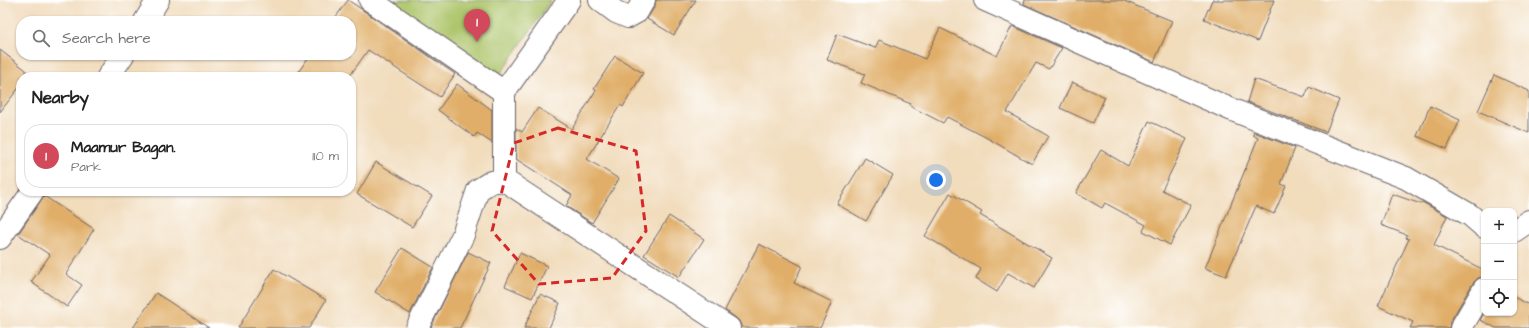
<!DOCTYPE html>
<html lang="en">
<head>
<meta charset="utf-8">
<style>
	:root { --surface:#fff; --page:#f2f2f2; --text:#222; --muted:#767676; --line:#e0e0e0; --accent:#d1495b }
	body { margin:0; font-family:"Architects Daughter",sans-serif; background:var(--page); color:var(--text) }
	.controls { position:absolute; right:12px; bottom:12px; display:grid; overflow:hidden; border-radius:8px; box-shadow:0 1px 3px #0004 }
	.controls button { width:36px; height:36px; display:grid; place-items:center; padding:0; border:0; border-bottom:1px solid var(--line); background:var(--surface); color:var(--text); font:20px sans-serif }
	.you { position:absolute; left:936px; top:180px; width:14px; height:14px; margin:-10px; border:3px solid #fff; border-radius:50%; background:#1a73e8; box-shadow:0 0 0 6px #1a73e833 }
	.badge { display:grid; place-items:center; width:26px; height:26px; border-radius:50%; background:var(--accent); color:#fff; font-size:13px; font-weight:700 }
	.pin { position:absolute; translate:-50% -33px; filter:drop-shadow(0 1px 2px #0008) }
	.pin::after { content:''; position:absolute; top:21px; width:14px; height:12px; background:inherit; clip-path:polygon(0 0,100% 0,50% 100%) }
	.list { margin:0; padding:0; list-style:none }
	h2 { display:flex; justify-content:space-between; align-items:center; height:52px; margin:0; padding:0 16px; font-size:17px }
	h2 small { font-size:13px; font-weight:400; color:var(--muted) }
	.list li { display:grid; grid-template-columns:26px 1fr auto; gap:12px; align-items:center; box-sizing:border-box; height:64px; margin:0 8px 8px; padding:0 8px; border:1px solid var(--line); border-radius:16px }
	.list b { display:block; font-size:15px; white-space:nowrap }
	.list p { margin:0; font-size:13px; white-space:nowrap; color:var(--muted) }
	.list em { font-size:13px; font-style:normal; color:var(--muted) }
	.icon { flex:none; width:22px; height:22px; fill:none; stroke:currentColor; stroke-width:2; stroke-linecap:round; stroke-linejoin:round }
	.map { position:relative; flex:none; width:1529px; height:328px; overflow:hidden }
	.search { position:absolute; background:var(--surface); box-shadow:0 1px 3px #0004; left:16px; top:16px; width:340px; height:44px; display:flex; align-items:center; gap:10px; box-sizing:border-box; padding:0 14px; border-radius:16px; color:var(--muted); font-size:15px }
	.panel { position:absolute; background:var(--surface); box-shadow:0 1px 3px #0004; left:16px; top:72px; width:340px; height:124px; border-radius:16px }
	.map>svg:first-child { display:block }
	.green { fill:#adc56a; stroke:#687452 }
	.building { fill:#e0ae68 }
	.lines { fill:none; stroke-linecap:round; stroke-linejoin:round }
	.minor-casing { stroke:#6a6368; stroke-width:24 }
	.minor { stroke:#fff; stroke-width:22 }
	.marked { fill:none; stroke:#d62828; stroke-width:3; stroke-dasharray:8 5; stroke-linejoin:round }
</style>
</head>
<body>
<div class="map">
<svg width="1529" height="328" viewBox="0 0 1529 328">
	<rect width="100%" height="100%" fill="#fff"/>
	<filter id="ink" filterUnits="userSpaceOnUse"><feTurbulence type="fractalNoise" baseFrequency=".025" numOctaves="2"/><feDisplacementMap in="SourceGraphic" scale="8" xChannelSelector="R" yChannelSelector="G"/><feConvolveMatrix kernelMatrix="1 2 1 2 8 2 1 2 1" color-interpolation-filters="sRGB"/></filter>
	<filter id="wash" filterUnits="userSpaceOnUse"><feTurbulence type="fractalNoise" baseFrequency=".012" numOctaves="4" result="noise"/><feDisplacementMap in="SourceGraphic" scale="16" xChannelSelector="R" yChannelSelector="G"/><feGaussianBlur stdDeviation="0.9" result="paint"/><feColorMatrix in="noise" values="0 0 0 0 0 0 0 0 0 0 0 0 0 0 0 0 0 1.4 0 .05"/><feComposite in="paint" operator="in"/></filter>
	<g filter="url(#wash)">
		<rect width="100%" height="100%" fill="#f1dcbc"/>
		<polygon class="green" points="370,0 551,0 493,85"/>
		<g id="blocks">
			<g class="building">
				<polygon points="348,0 455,74 440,97 368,50 349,77 295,77 310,55 351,55 351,21 333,21"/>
				<polygon points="656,0 696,0 674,35 647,19 655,6"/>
				<polygon points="1025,0 1122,0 1172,21 1154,62 1024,4"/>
				<polygon points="1212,0 1274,0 1258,41 1204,19"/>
				<polygon points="1012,26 1062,48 1049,69 1036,63 1007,112 1048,136 1032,164 989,139 947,117 943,123 910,106 911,104 861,83 865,74 827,60 837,34 875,48 879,40 925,59 940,28 997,56"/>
				<polygon points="0,50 26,70 26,77 21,77 21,85 0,112"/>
				<polygon points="615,56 643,73 623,107 620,105 587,159 619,179 592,223 566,206 572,195 516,159 516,128 522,132 538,108 572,129 596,90 594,89"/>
				<polygon points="1494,75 1529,91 1529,133 1478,111"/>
				<polygon points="1254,79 1305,97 1309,87 1339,100 1326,132 1247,102"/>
				<polygon points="1072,82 1105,97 1093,123 1060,108"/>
				<polygon points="457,84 492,110 492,143 477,133 474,137 438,110"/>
				<polygon points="1430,106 1460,120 1447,149 1417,136"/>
				<polygon points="1149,121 1187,139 1162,190 1191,205 1170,245 1143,231 1146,225 1105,203 1102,208 1076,193 1101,150 1128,166"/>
				<polygon points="1254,132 1295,148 1281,184 1286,186 1274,214 1256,206 1226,276 1205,268 1258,138 1253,135"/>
				<polygon points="865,158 893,175 866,221 837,204"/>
				<polygon points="376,162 432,196 412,227 357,194"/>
				<polygon points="950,193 982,212 980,215 1052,258 1034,288 1008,273 997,292 976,279 981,269 925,236"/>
				<polygon points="1392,194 1421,204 1422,202 1447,216 1434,245 1484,270 1484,277 1478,278 1473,283 1450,322 1449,328 1410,328 1413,322 1378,306 1409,239 1406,238 1407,235 1381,225"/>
				<polygon points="44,196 94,229 66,274 82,285 67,307 31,282 50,255 18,234"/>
				<polygon points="669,216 704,239 679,277 644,255"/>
				<polygon points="759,244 802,266 794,283 832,302 820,328 744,328 741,326 740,322 736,318 725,310"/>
				<polygon points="402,248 433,267 410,314 375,292"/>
				<polygon points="468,252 491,263 460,328 433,328 431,327"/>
				<polygon points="520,253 547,266 532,298 505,286"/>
				<polygon points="274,269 326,300 309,328 238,328"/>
				<polygon points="156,293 209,328 133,328"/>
				<polygon points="540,294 560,303 549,328 524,328"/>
				<polygon points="1514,297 1529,305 1529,328 1496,328 1480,320 1484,313 1514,313"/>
			</g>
		</g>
	</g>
	<g filter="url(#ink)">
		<use href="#blocks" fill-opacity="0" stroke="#6a6368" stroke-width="1"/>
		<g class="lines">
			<defs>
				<g id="minor">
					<polyline points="370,0 504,92"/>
					<polyline points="600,0 616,12 628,17 637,12 644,0"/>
					<polyline points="985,0 1230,109 1406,178 1470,215 1484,227"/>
					<polyline points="145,21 158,0"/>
					<polyline points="108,77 123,55"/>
					<polyline points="504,180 504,92 569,0"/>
					<polyline points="1514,231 1529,221"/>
					<polyline points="0,238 33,191"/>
					<polyline points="417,328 463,235 478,190 491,182 504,180 729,328"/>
					<polyline points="1461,328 1484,289"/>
				</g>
			</defs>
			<use href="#minor" class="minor-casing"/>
			<use href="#minor" class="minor"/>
		</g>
	</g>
	<path class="marked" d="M 558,128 L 636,151 L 646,231 L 612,278 L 539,284 L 492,231 L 514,143 Z"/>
</svg>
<div class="controls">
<button>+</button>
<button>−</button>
<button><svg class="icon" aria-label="locate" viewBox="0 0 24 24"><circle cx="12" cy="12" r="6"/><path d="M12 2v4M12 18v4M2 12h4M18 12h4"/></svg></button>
</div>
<div class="you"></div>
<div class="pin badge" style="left:477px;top:42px">1</div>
<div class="search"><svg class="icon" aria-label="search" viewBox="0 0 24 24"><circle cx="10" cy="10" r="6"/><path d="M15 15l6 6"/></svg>Search here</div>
<section class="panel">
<h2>Nearby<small></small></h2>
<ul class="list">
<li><span class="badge">1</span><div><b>Maamur Bagan.</b><p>Park</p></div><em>110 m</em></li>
</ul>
</section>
</div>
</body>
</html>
